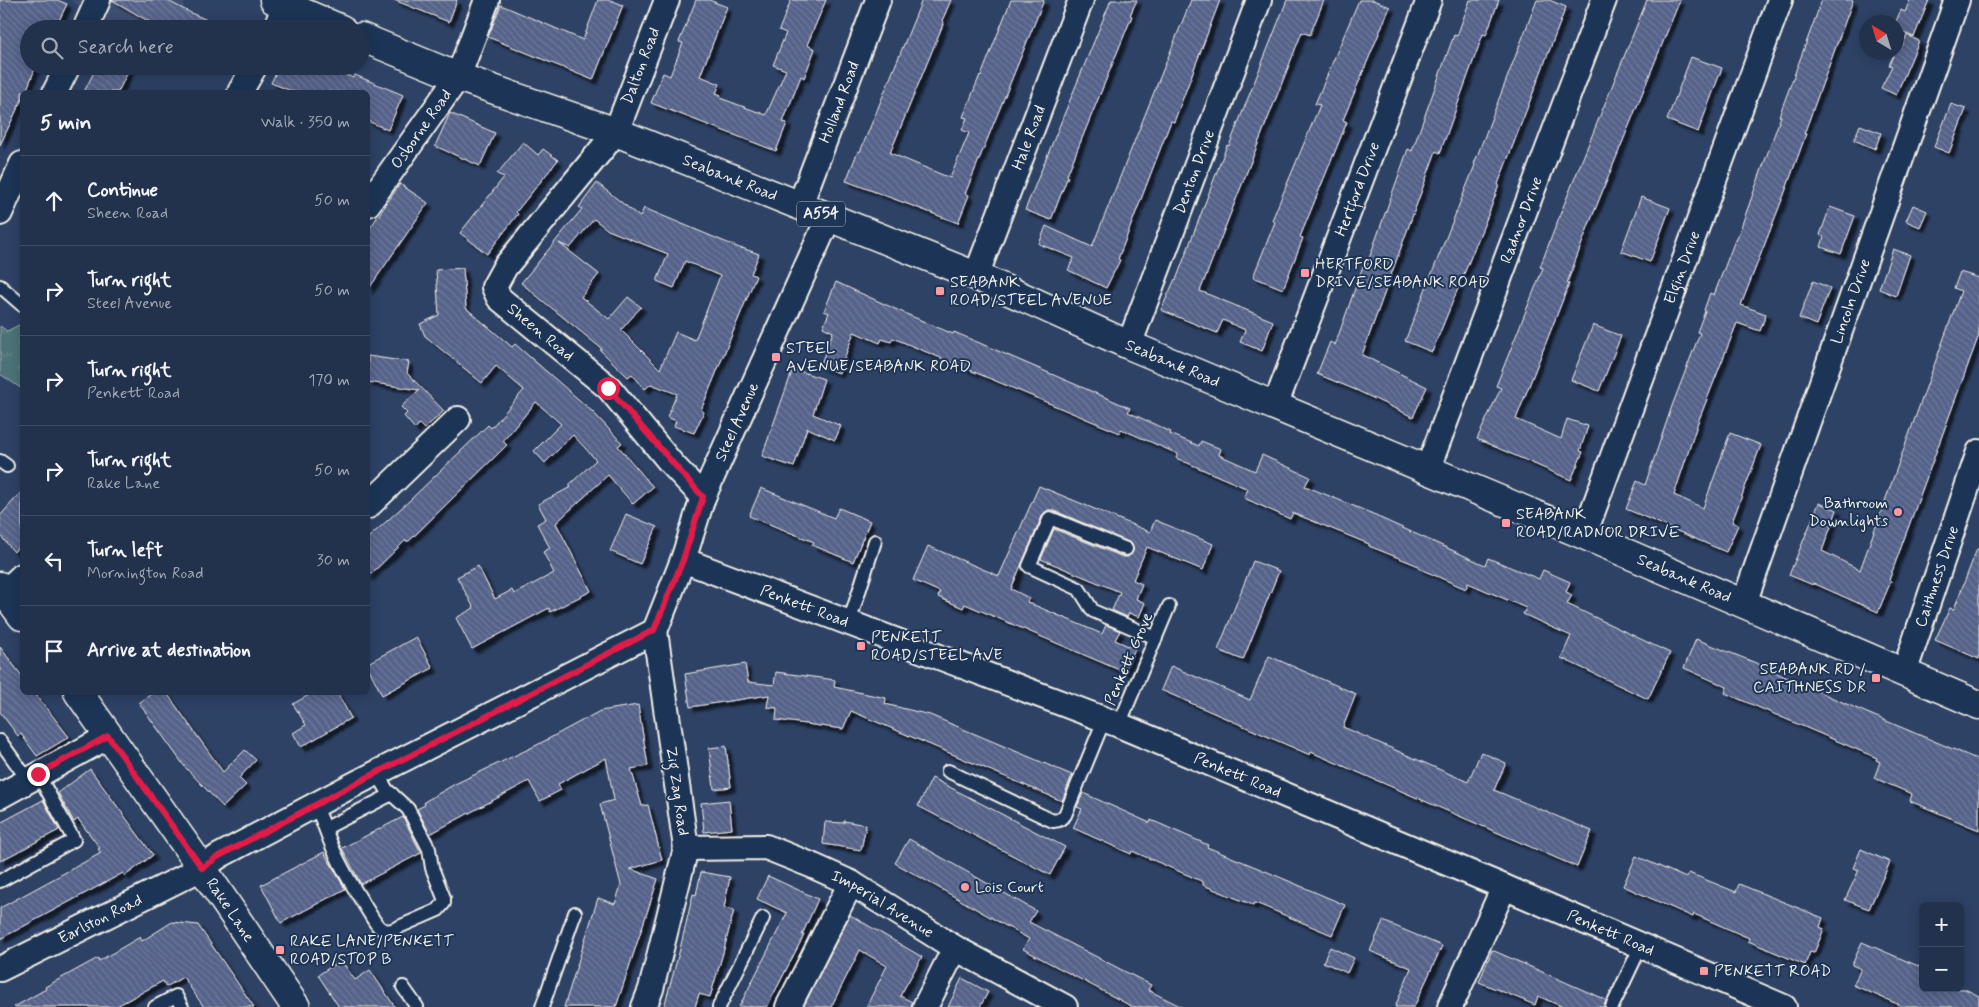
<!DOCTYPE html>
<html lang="en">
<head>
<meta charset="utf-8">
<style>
	:root { --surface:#22324c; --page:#2a3a53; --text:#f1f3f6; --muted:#a2aab5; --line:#3f4d64 }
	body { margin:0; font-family:Mynerve,sans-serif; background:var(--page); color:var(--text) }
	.controls { position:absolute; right:15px; bottom:15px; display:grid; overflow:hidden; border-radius:8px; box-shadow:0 2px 12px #0003 }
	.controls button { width:45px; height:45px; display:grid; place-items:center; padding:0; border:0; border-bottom:1px solid var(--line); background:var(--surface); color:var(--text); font:25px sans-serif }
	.compass { position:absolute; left:1859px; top:15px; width:45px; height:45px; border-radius:50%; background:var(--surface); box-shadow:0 2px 12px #0003; rotate:322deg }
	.stop { position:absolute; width:15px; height:15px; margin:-11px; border:4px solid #e11d48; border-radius:50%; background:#fff }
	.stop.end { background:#e11d48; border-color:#fff; box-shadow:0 1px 5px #0008 }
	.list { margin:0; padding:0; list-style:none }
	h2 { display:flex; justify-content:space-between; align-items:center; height:65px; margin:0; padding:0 20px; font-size:21px }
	h2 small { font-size:16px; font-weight:400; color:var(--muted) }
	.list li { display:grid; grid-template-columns:32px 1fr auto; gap:15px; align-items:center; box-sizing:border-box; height:90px; padding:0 20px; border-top:1px solid var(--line) }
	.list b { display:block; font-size:19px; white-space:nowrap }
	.list p { margin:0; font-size:16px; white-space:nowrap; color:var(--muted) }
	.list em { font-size:16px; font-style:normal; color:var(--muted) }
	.icon { flex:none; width:28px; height:28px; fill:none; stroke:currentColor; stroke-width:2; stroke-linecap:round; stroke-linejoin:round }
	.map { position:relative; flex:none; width:1979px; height:1007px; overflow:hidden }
	.search { position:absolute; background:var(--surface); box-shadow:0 2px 12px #0003; left:20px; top:20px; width:350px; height:55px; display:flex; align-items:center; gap:12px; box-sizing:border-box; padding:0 18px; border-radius:28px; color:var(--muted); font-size:19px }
	.panel { position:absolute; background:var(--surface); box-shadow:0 2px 12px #0003; left:20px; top:90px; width:350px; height:605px; border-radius:8px }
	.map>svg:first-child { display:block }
	.built { fill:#3e4f72 }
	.grass { fill:url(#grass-tufts); stroke:#a0b2af }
	.building { fill:url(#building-back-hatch); stroke:#f4f1e8; fill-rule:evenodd; filter:url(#shadow) }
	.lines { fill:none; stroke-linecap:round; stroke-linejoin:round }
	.service-casing { stroke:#f4f1e8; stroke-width:16 }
	.minor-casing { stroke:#f4f1e8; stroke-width:28 }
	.secondary-casing { stroke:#f4f1e8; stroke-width:31 }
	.primary-casing { stroke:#f4f1e8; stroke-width:31 }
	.service { stroke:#1d3557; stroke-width:12 }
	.minor { stroke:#1d3557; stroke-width:24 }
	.secondary { stroke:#1d3557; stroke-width:28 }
	.primary { stroke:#1d3557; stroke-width:28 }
	.route { stroke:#e11d48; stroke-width:6 }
	.poi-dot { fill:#ff9aa2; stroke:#1d3557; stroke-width:2 }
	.labels { text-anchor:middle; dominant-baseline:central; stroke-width:4; stroke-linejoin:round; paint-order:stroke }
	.shield { fill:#1d3557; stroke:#b4b9bc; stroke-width:1 }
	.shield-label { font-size:15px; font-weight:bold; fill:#f4f1e8 }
	.street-label { font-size:16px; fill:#f4f1e8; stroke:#1d3557 }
	.poi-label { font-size:16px; fill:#f4f1e8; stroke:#1d3557; text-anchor:start }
</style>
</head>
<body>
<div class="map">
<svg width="1979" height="1007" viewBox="0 0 1979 1007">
	<defs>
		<pattern id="grass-tufts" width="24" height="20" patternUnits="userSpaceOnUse" patternTransform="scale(1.25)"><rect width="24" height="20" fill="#4b7276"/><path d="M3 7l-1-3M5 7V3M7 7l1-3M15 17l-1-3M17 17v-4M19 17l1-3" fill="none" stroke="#66878a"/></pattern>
		<pattern id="building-back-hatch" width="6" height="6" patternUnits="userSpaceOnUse" patternTransform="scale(1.25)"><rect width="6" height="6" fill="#556289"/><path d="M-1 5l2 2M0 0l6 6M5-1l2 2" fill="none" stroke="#6e799a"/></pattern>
		<filter id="shadow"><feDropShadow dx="4.5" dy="4.5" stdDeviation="1" flood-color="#0009"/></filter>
	</defs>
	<rect width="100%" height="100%" fill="#2e4266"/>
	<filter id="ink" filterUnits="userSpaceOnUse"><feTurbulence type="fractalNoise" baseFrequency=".02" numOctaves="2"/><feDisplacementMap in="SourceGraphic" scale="10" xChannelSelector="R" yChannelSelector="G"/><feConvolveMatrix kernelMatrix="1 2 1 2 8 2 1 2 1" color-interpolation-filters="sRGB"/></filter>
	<g filter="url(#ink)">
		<polygon class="built" points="71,0 186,0 173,29 119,29 80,7"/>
		<polygon class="grass" points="21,324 22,325 22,389 0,374 0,326 7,331"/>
		<g class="building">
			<polygon points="0,0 57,0 67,4 55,29 29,29 29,66 36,66 26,92 22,92 22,99 0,145"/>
			<polygon points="112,0 166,0 191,13 228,29 162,29"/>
			<polygon points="394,0 457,0 449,22"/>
			<polygon points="598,0 610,0 623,5 593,80 488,37 501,5 583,40"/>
			<polygon points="696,0 709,0 727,7 700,76 720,84 716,93 721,95 720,98 766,115 786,70 773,65 786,33 779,30 791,0 826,0 807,45 815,49 804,78 801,76 783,122 787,123 776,151 651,103 663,73 670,76 683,43 679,42"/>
			<polygon points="922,0 951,0 942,21 944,22 890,153 950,178 969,133 962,130 967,118 963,117 980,75 981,76 1011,0 1044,0 965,194 969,195 958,223 846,181 858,151 860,152"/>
			<polygon points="1111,0 1137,0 1130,15 1132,16 1067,175 1068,176 1051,220 1025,210"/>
			<polygon points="1191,0 1220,0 1174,122 1171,121 1138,207 1118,259 1120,260 1106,288 1068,270 1074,258 1039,244 1046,226 1092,247"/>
			<polygon points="1287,0 1324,0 1310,35 1302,32 1200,291 1273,321 1262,351 1240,342 1245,330 1223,320 1217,333 1161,310 1175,279 1176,280 1227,145 1229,146"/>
			<polygon points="1359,0 1373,0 1390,7 1343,120 1347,122 1300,237 1303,238 1283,289 1253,277 1275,222 1272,220 1320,105 1315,104"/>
			<polygon points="1470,0 1499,0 1486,35 1483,34 1440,153 1436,151 1362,355 1427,387 1413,417 1356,390 1317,374 1330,342 1335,345 1363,266 1366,267 1408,149 1412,151 1454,35 1457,36"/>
			<polygon points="1537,0 1549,0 1566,7 1498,184 1499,185 1490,210 1432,352 1405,341 1475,165 1474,164"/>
			<polygon points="1647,0 1680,0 1588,227 1567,283 1569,284 1516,419 1561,439 1567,419 1588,426 1580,451 1583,452 1571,480 1477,439 1501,388 1496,386 1543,268 1540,267 1563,207"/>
			<polygon points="1822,0 1853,0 1804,134 1806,134 1785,192 1741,305 1766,314 1760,331 1737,323 1698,422 1674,495 1703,508 1730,433 1761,445 1732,522 1738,525 1726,552 1626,509 1637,481 1645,485 1672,406 1700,333 1697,332 1705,311 1704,310 1710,293 1714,295 1735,240 1736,241 1781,116 1779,116"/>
			<polygon points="1910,0 1929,0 1914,37 1896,30 1896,21 1901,10 1905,12"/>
			<polygon points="1907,35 1919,41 1896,95 1881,88 1892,66 1889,65 1895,52 1896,52 1898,44 1902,46"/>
			<polygon points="1691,57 1722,68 1698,132 1667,120"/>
			<polygon points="97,66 131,66 118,92 84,92"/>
			<polygon points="279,66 325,66 353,78 355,75 403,95 388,130 368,121 368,92 294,92 271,83"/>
			<polygon points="1951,104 1966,109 1949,153 1934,147"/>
			<polygon points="450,113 495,133 480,166 435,146"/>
			<polygon points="1860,125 1881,133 1875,149 1854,140"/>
			<polygon points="523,142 538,155 543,149 558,160 516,212 518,214 487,254 460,233 504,177 497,174"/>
			<path d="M 597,183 L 640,217 L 644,208 L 742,249 L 742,248 L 759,254 L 751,274 L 756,276 L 701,410 L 704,412 L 694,433 L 674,426 L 676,421 L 667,417 L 677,394 L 651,384 L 645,389 L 632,374 L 628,377 L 600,350 L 602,349 L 521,283 L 582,209 L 579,207 ZM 594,219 L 608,230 L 668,254 L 657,281 L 674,288 L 685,261 L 720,276 L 695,340 L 676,332 L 660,369 L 621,330 L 641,307 L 628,297 L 609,319 L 581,297 L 599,274 L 559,243 L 570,248 Z"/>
			<polygon points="400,184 428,203 368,290 368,231"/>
			<polygon points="1641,197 1670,208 1650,262 1621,251"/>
			<polygon points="1913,205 1927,211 1920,227 1906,221"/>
			<polygon points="1830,207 1855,216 1841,254 1821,247 1824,237 1820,235"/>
			<polygon points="1893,249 1910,255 1896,296 1879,289"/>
			<polygon points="463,268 466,308 512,347 515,344 593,412 622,443 618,446 653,487 633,504 608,475 556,523 591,591 550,612 549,608 472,649 456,618 474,608 457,577 478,566 495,599 512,590 514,594 554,573 543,552 550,548 537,524 546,519 538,504 571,487 569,485 596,460 573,435 545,463 534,451 561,424 536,402 503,441 507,445 409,541 405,541 368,577 368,538 408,502 488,425 491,428 524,390 496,366 482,383 425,336 420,324 439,315 436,270"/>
			<polygon points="1960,272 1979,278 1979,335 1889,580 1891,581 1878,612 1813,583 1813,585 1789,575 1819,503 1837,510 1822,551 1860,570 1961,291 1954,288"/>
			<polygon points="1813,281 1830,288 1816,325 1799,318"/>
			<polygon points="836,282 904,313 953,334 954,332 1130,408 1128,412 1171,432 1170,434 1199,446 1201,441 1221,449 1219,455 1255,471 1262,455 1310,477 1305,486 1378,516 1378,517 1485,565 1488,558 1539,579 1543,570 1570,582 1566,592 1572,595 1567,604 1670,653 1648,699 1561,658 1571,636 1523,614 1526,608 1468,583 1466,589 1418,568 1419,566 1369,546 1369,544 1293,513 1290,519 1244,498 1248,489 1176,458 1178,454 1121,429 1120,433 893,338 891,342 882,339 880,343 854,332 839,373 820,366 833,332 823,327 829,313 824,311"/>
			<polygon points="1593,325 1621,336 1599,391 1571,380"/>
			<polygon points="368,356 409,362 407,373 444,411 424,429 419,424 415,429 404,416 407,413 401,407 419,390 368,382"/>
			<polygon points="793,369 824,379 813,414 841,426 835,440 807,428 794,467 762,456"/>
			<polygon points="1039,486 1150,532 1155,520 1213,544 1203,570 1147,547 1133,580 1142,584 1136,599 1145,603 1139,617 1129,613 1127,617 1112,610 1120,592 1041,559 1054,529 1123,557 1128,557 1133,552 1132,544 1053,510 1048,510 1043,514 1011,589 1029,598 1027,602 1102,634 1106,625 1120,631 1115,640 1135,649 1124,672 965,604 963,608 938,597 940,592 913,580 928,546 999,576"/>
			<polygon points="761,488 834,518 839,508 870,521 853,562 812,545 814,542 749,516"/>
			<polygon points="22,491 22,542 14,552 0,535 0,516"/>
			<polygon points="626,514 657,527 640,564 610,551"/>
			<polygon points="1977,549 1979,549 1979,659 1935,640 1950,608 1954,609"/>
			<polygon points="1253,561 1279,571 1243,660 1218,650"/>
			<polygon points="416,637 433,668 382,695 368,667 368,663"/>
			<polygon points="1696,639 1771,669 1770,670 1860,710 1979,760 1979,830 1910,801 1912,794 1874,778 1880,762 1876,760 1877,758 1725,693 1727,687 1684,668"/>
			<polygon points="0,647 22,676 22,692 34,692 69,737 37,756 21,734 18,736 0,712"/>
			<polygon points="1269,656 1356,694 1343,727 1468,782 1481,752 1506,763 1494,790 1592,831 1577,867 1311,752 1310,755 1161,690 1171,666 1250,700"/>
			<polygon points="745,664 748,682 774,685 776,672 835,680 834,687 886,698 885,704 930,715 1072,775 1062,801 851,711 843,729 776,720 777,708 767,707 769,695 690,707 685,674"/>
			<polygon points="154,692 166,692 223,772 245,750 256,760 239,778 246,785 223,807 185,767 139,703"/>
			<polygon points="314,692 337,692 351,718 301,747 293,733 306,725 293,704"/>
			<polygon points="638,705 648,766 631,769 642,806 648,805 662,860 630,869 658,879 616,1007 564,1007 598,898 615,904 621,885 600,804 614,800 606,758 558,784 561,790 540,801 529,781 430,834 417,809 425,805 424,802 455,784 537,745 600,711"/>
			<polygon points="726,746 731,787 714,789 709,748"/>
			<polygon points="90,769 153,855 125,876 123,873 0,939 0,908 101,853 98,849 100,848 78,819 74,822 58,793"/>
			<polygon points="932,778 1065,847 1050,875 918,806"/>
			<polygon points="1083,793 1150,823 1151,820 1208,845 1207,847 1270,873 1345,905 1332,935 1258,904 1254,903 1253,905 1203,885 1203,882 1199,880 1132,851 1131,854 1073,828 1082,809 1077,807"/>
			<polygon points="43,800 59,830 0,861 0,823"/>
			<polygon points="729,800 732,829 704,832 701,803"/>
			<polygon points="403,817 421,853 361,884 342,848"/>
			<polygon points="844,821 866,825 861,850 823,844 825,822 844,823"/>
			<polygon points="909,839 1036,911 1029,922 1151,985 1148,990 1182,1007 1133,1007 1023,949 1029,939 895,863"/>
			<polygon points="1861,849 1890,862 1869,909 1845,900 1859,870 1853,868"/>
			<polygon points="324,852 345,889 281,923 261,885"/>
			<polygon points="1636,856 1686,878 1689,873 1736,892 1739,884 1823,918 1820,927 1824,929 1814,953 1810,952 1805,965 1748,941 1749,938 1694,914 1693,917 1623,886"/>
			<polygon points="701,872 730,877 724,908 734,910 723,953 710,997 699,994 695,1007 664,1007 680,949 693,894 696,895"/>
			<polygon points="768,876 818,899 802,935 804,935 767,1007 739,1007 787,913 757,899"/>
			<polygon points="850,915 922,957 900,996 912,1002 911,1007 866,1007 887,966 860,950 831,1007 803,1007"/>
			<polygon points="1383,921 1442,946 1414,1007 1395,1007 1411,968 1370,951"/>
			<polygon points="172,922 198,925 254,1007 204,1007 183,977 166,987 163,981 115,1007 14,1007 46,989 45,987 98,958 99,961 140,937 142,941"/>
			<polygon points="1862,942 1923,968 1923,988 1965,989 1979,996 1979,1007 1904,1007 1853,985 1861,969 1852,965"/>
			<polygon points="1330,947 1354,958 1347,973 1323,962"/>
			<polygon points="1492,950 1606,1000 1604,1007 1563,1007 1538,996 1535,1005 1479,982"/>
			<polygon points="341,960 355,980 370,970 395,1007 339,1007 318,975"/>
			<polygon points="962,978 988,992 980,1007 948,1007"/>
		</g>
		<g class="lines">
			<defs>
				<g id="service">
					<polyline points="0,286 22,305"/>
					<polyline points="0,461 7,466"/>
					<polyline points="1126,549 1050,518 1029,566 1079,589 1093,611 1156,638"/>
					<polyline points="849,623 875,541"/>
					<polyline points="1119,725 1169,606"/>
					<polyline points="0,741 28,780"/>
					<polyline points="948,771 1053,821 1059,820 1065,815 1104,720"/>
					<path d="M 315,805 C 324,822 328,839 336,855 C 346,877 360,898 373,919 C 378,927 382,932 392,930 L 438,910 L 444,903 L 444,898 L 432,868 L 429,849 L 408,809 L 387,790 L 377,773"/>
					<polyline points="326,828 392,794"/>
					<polyline points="0,881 74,840 38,774"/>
					<polyline points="403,987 417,1007"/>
					<polyline points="155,1007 176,996 182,1007"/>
					<polyline points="542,1007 575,913"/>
					<polyline points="719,1007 763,918"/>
					<polyline points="1612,1007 1641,946"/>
				</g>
				<g id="minor">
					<path id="s1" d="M 667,0 L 616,132 L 505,267 L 494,287 L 499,298 L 609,388 L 671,463 L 703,497"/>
					<polyline points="85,29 98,0"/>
					<polyline points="276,29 284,5"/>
					<polyline points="55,92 68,66"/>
					<polyline points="240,92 255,66"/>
					<path id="s2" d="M 368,204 L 458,77 L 487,0"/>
					<path id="s3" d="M 800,205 L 878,0"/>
					<polyline points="0,213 22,164"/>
					<path id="s4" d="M 976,276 L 1081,0"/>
					<path id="s5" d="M 1129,345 L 1259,0"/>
					<path id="s6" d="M 1275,406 L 1429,0"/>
					<path id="s7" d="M 1428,468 L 1604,0"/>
					<polyline points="368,506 458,419"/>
					<path id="s8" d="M 1584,535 L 1780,0"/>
					<path id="s9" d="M 683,560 L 1119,725 L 1504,887 L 1784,1007"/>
					<polyline points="5,592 22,576"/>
					<path id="s10" d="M 1744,603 L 1957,0"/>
					<path id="s11" d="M 655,631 L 683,560 L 703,497 L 829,217"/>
					<path id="s12" d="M 1904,673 L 1979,452"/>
					<polyline points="0,796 109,736"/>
					<path id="s13" d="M 686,848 L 766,847 L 811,865 L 851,883 L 955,948 L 1065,1007"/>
					<path id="s14" d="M 0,969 L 202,868 L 219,856 L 349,787 L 655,631"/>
					<polyline points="644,1007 651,989 686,848 655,631"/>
					<polyline points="788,1007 851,883"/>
					<polyline points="925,1007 955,948"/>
					<polyline points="1450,1007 1504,887"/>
				</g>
				<g id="secondary">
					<polyline points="0,586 22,616"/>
					<path id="s15" d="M 78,692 L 202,868 L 296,1007"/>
				</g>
				<g id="primary">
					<polyline points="274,0 341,29"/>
					<path id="s16" d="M 361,37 L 458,77 L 616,132 L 976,276 L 1129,345 L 1584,535 L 1979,705"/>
				</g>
			</defs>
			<use href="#service" class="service-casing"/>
			<use href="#minor" class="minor-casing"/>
			<use href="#secondary" class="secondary-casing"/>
			<use href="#primary" class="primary-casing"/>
			<use href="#service" class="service"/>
			<use href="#minor" class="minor"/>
			<use href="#secondary" class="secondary"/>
			<use href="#primary" class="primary"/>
		</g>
	</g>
	<g class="lines" filter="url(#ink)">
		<polyline class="route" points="38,774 108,736 202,868 219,856 349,787 654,630 683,560 703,497 672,462 608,388"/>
	</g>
	<g class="poi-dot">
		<rect x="1300" y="268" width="10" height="10" rx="2.5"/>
		<rect x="935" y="286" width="10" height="10" rx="2.5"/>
		<rect x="771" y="352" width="10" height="10" rx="2.5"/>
		<circle cx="1898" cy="512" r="5"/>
		<rect x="1501" y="518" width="10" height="10" rx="2.5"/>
		<rect x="856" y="641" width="10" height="10" rx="2.5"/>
		<rect x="1871" y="673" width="10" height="10" rx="2.5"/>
		<circle cx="965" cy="887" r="5"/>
		<rect x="275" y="945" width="10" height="10" rx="2.5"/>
		<rect x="1699" y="966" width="10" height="10" rx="2.5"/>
	</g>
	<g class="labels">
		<rect class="shield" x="797" y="201.5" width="48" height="25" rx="4"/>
		<g class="shield-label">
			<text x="821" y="214">A554</text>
		</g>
		<g class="street-label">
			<text transform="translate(641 66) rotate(-69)">Dalton Road</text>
			<text stroke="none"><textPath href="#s3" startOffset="110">Holland Road</textPath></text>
			<text stroke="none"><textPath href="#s2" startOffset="92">Osborne Road</textPath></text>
			<text stroke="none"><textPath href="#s4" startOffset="148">Hale Road</textPath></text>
			<text stroke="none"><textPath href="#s5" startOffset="185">Denton Drive</textPath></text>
			<text stroke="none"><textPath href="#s16" startOffset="395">Seabank Road</textPath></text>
			<text stroke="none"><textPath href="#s6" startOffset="232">Hertford Drive</textPath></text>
			<text stroke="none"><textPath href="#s7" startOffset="265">Radnor Drive</textPath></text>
			<text stroke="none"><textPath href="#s8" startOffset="285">Elgin Drive</textPath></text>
			<text stroke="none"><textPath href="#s10" startOffset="320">Lincoln Drive</textPath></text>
			<text stroke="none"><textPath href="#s1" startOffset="405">Sheen Road</textPath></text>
			<text stroke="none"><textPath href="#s16" startOffset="875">Seabank Road</textPath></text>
			<text stroke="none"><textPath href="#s11" startOffset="225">Steel Avenue</textPath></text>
			<text stroke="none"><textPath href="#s12" startOffset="102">Caithness Drive</textPath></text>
			<text stroke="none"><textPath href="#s16" startOffset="1430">Seabank Road</textPath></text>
			<text stroke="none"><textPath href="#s9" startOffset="130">Penkett Road</textPath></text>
			<text transform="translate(1129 659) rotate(-67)">Penkett Grove</text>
			<text stroke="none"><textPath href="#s9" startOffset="595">Penkett Road</textPath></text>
			<text transform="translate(677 791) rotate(82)">Zig Zag Road</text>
			<text stroke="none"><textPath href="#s13" startOffset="210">Imperial Avenue</textPath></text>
			<text stroke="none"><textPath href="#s15" startOffset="266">Rake Lane</textPath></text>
			<text stroke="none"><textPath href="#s14" startOffset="112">Earlston Road</textPath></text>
			<text stroke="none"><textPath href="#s9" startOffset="1000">Penkett Road</textPath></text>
		</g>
		<g class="poi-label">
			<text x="1315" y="264">HERTFORD<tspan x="1315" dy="18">DRIVE/SEABANK ROAD</tspan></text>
			<text x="950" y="282">SEABANK<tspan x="950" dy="18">ROAD/STEEL AVENUE</tspan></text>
			<text x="786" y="348">STEEL<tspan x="786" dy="18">AVENUE/SEABANK ROAD</tspan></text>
			<text x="1888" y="503" text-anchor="end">Bathroom<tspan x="1888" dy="18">Downlights</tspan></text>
			<text x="1516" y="514">SEABANK<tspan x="1516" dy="18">ROAD/RADNOR DRIVE</tspan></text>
			<text x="871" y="637">PENKETT<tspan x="871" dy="18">ROAD/STEEL AVE</tspan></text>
			<text x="1866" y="669" text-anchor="end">SEABANK RD /<tspan x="1866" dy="18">CAITHNESS DR</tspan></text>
			<text x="975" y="887">Lois Court</text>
			<text x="290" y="941">RAKE LANE/PENKETT<tspan x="290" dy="18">ROAD/STOP B</tspan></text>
			<text x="1714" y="971">PENKETT ROAD</text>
		</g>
	</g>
</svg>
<div class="controls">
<button>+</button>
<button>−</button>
</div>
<svg class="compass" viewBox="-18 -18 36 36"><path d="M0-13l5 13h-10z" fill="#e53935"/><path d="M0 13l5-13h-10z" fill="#a2aab5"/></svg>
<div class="stop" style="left:608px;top:388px"></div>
<div class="stop end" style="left:38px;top:774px"></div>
<div class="search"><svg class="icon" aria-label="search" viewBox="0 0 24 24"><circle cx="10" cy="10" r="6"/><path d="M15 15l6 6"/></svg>Search here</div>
<section class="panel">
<h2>5 min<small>Walk · 350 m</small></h2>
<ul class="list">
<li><svg class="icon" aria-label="ahead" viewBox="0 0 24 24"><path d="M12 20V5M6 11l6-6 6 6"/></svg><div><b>Continue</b><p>Sheen Road</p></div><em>50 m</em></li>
<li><svg class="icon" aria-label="right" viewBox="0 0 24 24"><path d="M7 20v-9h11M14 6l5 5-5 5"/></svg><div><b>Turn right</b><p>Steel Avenue</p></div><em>50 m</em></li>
<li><svg class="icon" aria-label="right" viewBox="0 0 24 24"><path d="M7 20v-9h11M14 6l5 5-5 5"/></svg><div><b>Turn right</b><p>Penkett Road</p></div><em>170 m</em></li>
<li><svg class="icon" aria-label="right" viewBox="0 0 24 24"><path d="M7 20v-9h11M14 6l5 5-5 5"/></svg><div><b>Turn right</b><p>Rake Lane</p></div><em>50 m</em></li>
<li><svg class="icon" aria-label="left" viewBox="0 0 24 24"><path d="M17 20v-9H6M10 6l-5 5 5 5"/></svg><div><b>Turn left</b><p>Mornington Road</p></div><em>30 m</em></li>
<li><svg class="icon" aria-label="arrive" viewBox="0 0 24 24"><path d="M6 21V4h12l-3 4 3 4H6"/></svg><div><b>Arrive at destination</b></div></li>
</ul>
</section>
</div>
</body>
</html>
